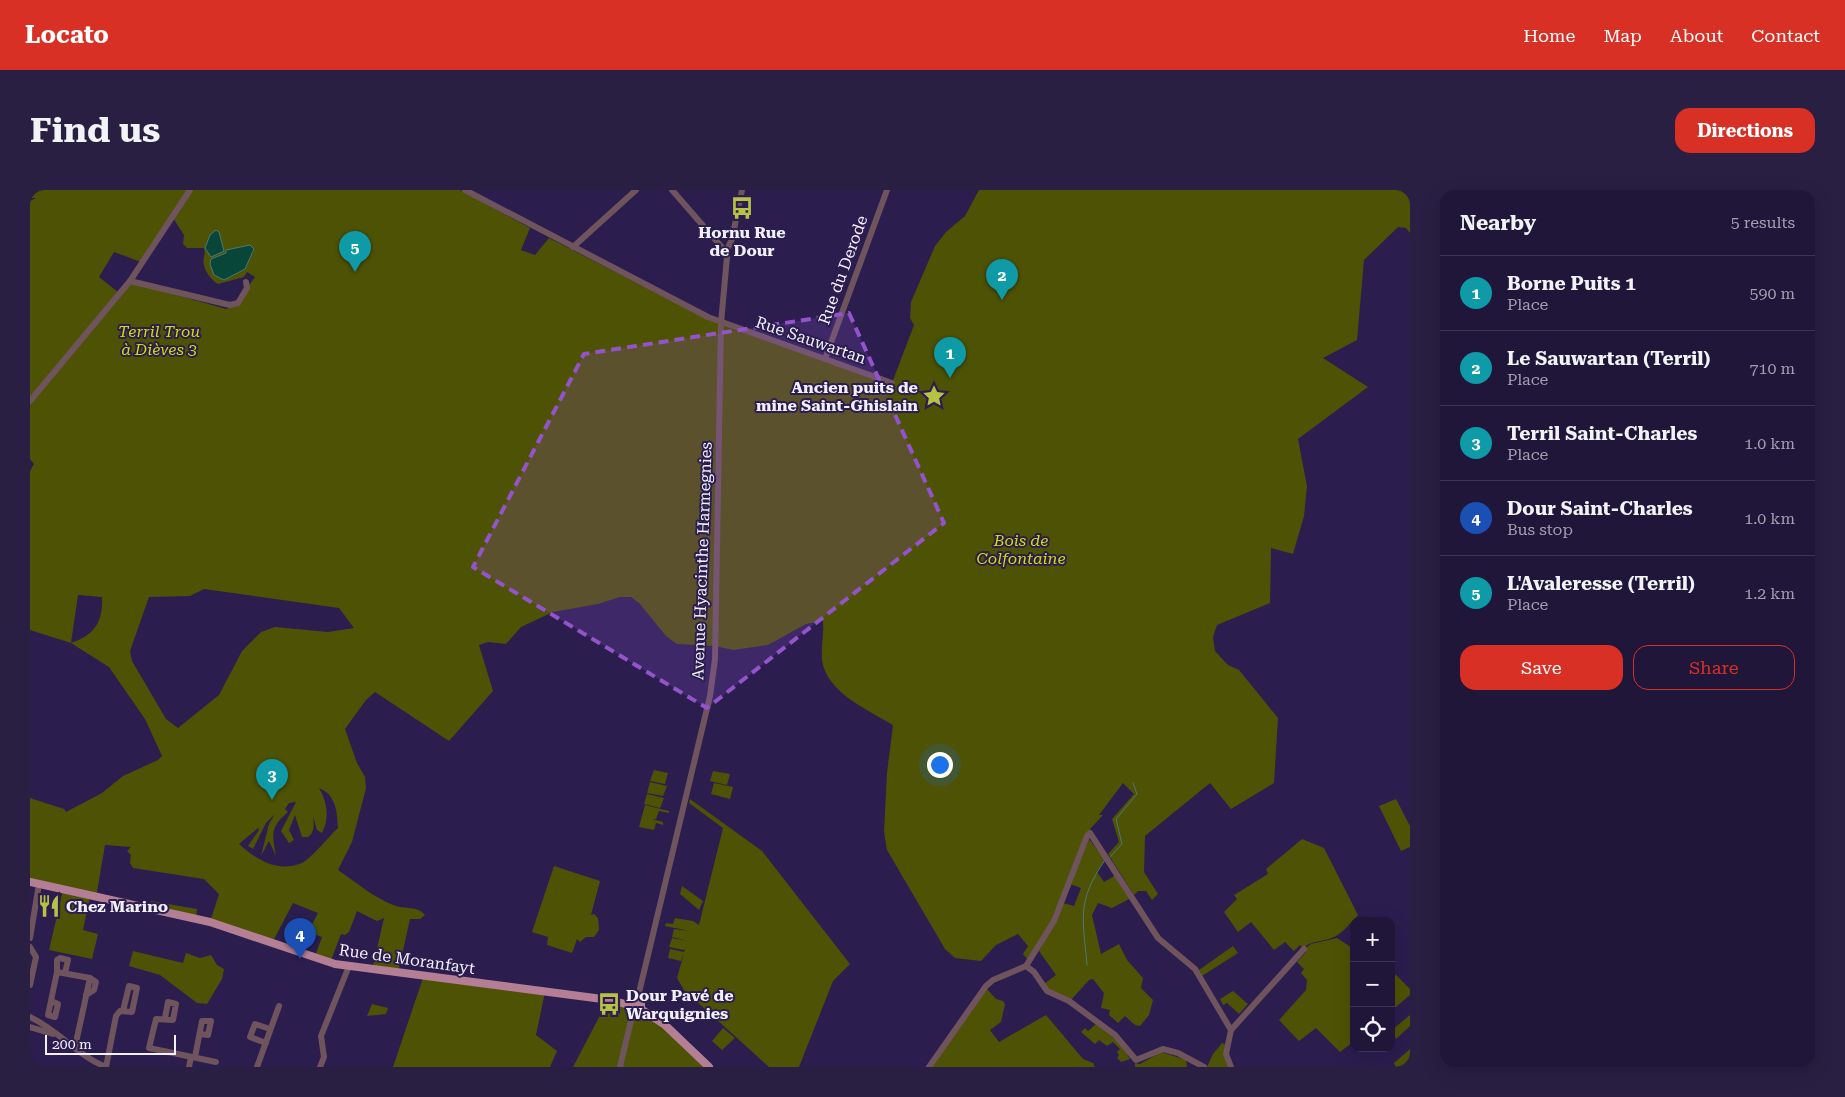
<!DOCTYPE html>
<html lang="en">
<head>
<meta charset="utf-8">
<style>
	:root { --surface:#20163a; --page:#281f42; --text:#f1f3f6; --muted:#a29faf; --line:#3d3554; --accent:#d93025 }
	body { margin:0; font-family:"Roboto Serif",serif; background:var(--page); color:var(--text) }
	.controls { position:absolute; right:15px; bottom:15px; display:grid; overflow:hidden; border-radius:10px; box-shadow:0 5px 20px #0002 }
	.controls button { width:45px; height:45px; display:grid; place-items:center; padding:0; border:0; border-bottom:1px solid var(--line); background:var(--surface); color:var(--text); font:25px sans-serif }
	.scale { position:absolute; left:15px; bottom:12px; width:131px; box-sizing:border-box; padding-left:5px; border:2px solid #f2f0fd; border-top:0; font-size:14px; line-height:18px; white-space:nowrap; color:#f2f0fd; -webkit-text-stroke:4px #2b1d4e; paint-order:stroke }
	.you { position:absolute; left:909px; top:574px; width:18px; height:18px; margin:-12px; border:4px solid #fff; border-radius:50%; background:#1a73e8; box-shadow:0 0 0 8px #1a73e833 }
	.badge { display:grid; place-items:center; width:32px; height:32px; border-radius:50%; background:var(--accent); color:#fff; font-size:16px; font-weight:700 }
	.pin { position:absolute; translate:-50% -41px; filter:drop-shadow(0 1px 2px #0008) }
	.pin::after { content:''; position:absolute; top:26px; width:18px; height:15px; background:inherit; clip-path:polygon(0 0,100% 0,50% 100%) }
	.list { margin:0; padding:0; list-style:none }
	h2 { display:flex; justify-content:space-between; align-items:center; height:65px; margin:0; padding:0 20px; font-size:21px }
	h2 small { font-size:16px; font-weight:400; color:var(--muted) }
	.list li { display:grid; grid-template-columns:32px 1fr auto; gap:15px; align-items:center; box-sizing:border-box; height:75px; padding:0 20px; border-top:1px solid var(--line) }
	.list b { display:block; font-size:19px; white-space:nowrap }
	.list p { margin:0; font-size:16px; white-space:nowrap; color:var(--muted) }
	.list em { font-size:16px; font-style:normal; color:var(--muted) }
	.actions { display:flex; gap:10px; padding:15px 20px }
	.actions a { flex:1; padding:11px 0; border:1px solid var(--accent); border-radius:15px; text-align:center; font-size:18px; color:var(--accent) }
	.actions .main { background:var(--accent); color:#fff }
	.icon { flex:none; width:28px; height:28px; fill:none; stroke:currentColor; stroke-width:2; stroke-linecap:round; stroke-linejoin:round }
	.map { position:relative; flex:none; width:1380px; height:877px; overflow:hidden; border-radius:15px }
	header { display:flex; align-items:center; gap:30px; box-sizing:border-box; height:70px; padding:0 25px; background:var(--accent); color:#fff }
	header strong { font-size:24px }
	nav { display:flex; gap:28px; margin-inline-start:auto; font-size:18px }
	.intro { display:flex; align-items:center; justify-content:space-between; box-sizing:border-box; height:120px; padding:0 30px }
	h1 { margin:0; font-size:35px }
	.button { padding:12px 22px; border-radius:15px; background:var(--accent); color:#fff; font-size:18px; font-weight:700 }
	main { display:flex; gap:30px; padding:0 30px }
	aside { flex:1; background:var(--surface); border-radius:15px; box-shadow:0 5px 20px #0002 }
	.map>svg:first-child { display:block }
	.green { fill:#4e5205; fill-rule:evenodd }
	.water { fill:#074639; stroke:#4e7974 }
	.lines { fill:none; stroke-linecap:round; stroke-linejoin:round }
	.stream { stroke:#4e7974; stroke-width:1 }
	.minor { stroke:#6f545e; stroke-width:6 }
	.major { stroke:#b47e94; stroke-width:8 }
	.marked { fill:#9353cb; fill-opacity:0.2; stroke:#9353cb; stroke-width:4; stroke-dasharray:10 6; stroke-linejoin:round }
	.labels { text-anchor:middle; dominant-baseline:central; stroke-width:4; stroke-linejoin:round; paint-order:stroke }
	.poi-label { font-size:16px; font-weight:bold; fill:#f2f0fd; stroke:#2b1d4e; text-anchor:start }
	.street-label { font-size:16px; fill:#f2f0fd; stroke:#2b1d4e }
	.park-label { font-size:16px; font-style:italic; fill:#d2dc0b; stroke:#2b1d4e }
</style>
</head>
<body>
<header>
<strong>Locato</strong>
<nav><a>Home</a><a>Map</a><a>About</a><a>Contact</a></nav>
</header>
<div class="intro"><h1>Find us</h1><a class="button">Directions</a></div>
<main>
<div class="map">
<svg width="1380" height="877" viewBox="0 0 1380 877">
	<rect width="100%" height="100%" fill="#2b1d4e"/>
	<g class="green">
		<polygon points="0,0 159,0 111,72 84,62 69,87 89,103 0,209 0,11 6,8 0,8"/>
		<path d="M 161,0 L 430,0 L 500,38 L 491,60 L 505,65 L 519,48 L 677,129 L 862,193 L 884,135 L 880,128 L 881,112 L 905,56 L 916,42 L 935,26 L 949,0 L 1380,0 L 1380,43 L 1376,38 L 1368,37 L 1334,70 L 1327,150 L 1293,168 L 1338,197 L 1268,249 L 1277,296 L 1274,326 L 1263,364 L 1241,358 L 1240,413 L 1187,435 L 1183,447 L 1185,461 L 1198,475 L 1209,480 L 1248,528 L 1244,593 L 1201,619 L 1180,593 L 1115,646 L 1114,682 L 1128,704 L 1122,710 L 1116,701 L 1108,701 L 1104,705 L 1078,664 L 1089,652 L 1082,629 L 1104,604 L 1093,593 L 1069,625 L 1073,625 L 1060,639 L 1060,643 L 1031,715 L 998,770 L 993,764 L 998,756 L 988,744 L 966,755 L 951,771 L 925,768 L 915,759 L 857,660 L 854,642 L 857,583 L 863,535 C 838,520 796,502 792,470 C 791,457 794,444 793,431 L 776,434 L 738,455 L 703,460 L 685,456 L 647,454 L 636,446 L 610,414 L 601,407 L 590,407 L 568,414 L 523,422 L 491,437 L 476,454 L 458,452 L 449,455 L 463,501 L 419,551 L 345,502 L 336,510 L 315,539 L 327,573 L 335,587 L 336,598 L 322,652 L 308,680 C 326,692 345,709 366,716 C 376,719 388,716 395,725 L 390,729 L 380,729 L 368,783 L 342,780 L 354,728 L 347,731 L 327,721 L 319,742 L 315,745 L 311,744 L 300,773 L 284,769 L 292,747 L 278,742 L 288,723 L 263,713 L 242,753 L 180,732 L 189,704 L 174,689 L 103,678 L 100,673 L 101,665 L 97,661 L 101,657 L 75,655 L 67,702 L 65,707 L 60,706 L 53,740 L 68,744 L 62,769 L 19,760 L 33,700 L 0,692 L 0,608 L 34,619 L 36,622 L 72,603 L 93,586 L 128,570 L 132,566 L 115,529 L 79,477 L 41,453 L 0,440 L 0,281 L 4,274 L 0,269 L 0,212 L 101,92 L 196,119 L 204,116 L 225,87 L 217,82 L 214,87 L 188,94 C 181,90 175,81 174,75 C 172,70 176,64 174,58 L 157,58 L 153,54 L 154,45 L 143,28 ZM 224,60 L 215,79 L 199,88 L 182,69 L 196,63 ZM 174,399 L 309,418 L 324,438 L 298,442 L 245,437 L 231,442 L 212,461 L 189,505 L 148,538 L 136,529 L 102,471 L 100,461 L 119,407 L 160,406 ZM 48,405 L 72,407 C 73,433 64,445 41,453 ZM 289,598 C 306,605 307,621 308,638 C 299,646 282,668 272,673 C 247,683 227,670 209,654 L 228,638 L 229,640 L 218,656 L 223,659 L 236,633 L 245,624 L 239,634 L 231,666 L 239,651 L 246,666 C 242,644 240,637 258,622 L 255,619 L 259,613 L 266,612 L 251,641 L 259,653 L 264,650 L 259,640 L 265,625 L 272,647 L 278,647 C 285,642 284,633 283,626 L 287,640 L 292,643 C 300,628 297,612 289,598 Z"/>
		<polygon points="624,580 638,583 635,594 620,591"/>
		<polygon points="683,581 700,584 697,595 680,591"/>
		<polygon points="620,592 637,596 633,606 617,603"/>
		<polygon points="684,593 703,597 700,609 681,604"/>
		<polygon points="617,604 634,608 630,618 614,614"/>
		<polygon points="660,609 732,661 820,774 803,791 769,877 739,877 654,800 647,788 654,763 651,771 638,768 640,759 654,762 655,759 654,760 639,757 642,748 658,751 642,747 644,739 660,741 635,736 636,733 643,734 645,728 663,731 669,735 693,638 659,613"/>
		<polygon points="1366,609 1380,636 1380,657 1371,661 1349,616"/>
		<polygon points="615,615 639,621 639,623 629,621 626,629 622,629 633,632 633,635 626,633 624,640 609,637"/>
		<polygon points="1059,649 1075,670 1067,682 1074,692 1086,685 1101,708 1082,718 1068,713 1062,725 1071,764 1089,754 1097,770 1113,788 1111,798 1123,810 1119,825 1110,836 1105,835 1095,826 1088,833 1079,825 1080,820 1071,818 1074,803 1063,789 1059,790 1041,810 1019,799 1014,794 1026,785 1009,761 1033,713 1044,716 1051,698 1040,694"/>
		<path d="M 1272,649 L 1294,658 L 1328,725 C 1321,732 1313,743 1304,747 C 1294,752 1282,750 1273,758 L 1270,755 L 1264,761 L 1255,752 L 1244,760 L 1221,732 L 1208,742 L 1194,722 L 1207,709 L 1204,705 L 1238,684 L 1236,679 Z"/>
		<polygon points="524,676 570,691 561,725 564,724 568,728 569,740 564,747 556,747 550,752 547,749 542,763 517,755 518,747 502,742"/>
		<polygon points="652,696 673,711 669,720 650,704"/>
		<polygon points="121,711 167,719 166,729 119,720"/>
		<polygon points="1307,748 1324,759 1324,851 1310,862 1286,838 1269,851 1249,830 1276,800 1277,790 1271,783 1274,779 1267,772 1276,762 1275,759 1281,754"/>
		<polygon points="1203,756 1208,763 1172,786 1169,780"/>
		<polygon points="103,761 153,773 156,763 170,768 181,765 187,775 194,779 192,789 177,814 167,813 130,785 99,776"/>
		<polygon points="1361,780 1380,799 1380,805 1361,821"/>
		<polygon points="393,788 515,802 506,845 527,861 520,877 363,877"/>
		<polygon points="957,799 966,809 973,811 975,814 971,832 960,840 969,852 1016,825 1053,869 1063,873 1065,877 899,877"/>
		<polygon points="1203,801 1218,814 1209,824 1197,813 1193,815 1190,809"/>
		<polygon points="578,810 598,816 599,826 604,828 608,823 615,822 679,877 543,877"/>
		<polygon points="342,814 358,818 356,824 337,826"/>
		<polygon points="1380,825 1380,836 1366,849 1363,839"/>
		<polygon points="1066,834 1091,854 1100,869 1091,872 1087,868 1089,865 1087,862 1090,859 1083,852 1077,856 1069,850 1065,854 1051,842 1055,838 1058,841"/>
		<polygon points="693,838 705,848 692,860 682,851"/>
		<polygon points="1192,853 1196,855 1194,866 1198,877 1177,877 1183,864"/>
		<polygon points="1380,859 1380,877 1366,877 1364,873"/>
		<polygon points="1131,862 1156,870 1157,877 1105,877 1105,873 1110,874"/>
	</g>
	<g class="water">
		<polygon points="186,40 189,42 194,61 181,67 175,58 180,45"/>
		<polygon points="220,55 224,59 215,79 194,90 184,85 180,74 181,69 196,63 196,60"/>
	</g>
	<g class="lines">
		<g class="stream">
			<polyline points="1080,667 1092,654 1086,629 1107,604 1103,593"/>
			<path d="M 1057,775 C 1053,728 1046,712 1075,670"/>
		</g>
		<g class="minor">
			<polyline points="435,0 678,127 862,193"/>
			<polyline points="543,57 606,0"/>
			<polyline points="696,62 702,49 712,0"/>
			<polyline points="100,91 200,115 208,113 217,98 216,92"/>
			<polyline points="795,169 857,0"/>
			<polyline points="0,211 100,91 160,0"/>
			<polyline points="0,748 9,694"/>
			<polyline points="0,757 6,767 0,795"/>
			<polyline points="996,776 1024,731 1057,646 1060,643 1128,748 1165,779 1201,840 1196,864 1201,877"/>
			<polyline points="27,782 27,770 30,768 38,770 35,783"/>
			<polyline points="56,805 64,800 66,792 60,788"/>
			<polyline points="21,811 28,814 25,827 18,825 27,782 60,788 45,857"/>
			<polyline points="607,811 680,506 685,469 691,133 697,67 696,62 642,0"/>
			<path d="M 0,827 C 28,840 48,866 76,877"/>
			<polyline points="135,828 138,812 146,814 143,830 126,829 119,858 186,872"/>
			<polyline points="0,837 23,844"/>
			<polyline points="1201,840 1274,759"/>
			<polyline points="236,853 220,847 225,834 240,839"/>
			<polyline points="165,867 172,831 181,831 178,845 170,844"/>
			<polyline points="76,877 86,826 90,821 102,822 107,798 99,796 93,821"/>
			<polyline points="159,877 161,867"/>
			<polyline points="227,877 249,816"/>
			<polyline points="290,877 294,867 291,846 319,776"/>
			<polyline points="590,877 603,822"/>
			<polyline points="899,877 956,796 963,790 996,776 1004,782 1017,801 1039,811 1085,845 1106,870 1133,859 1148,863 1174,877"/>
		</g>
		<g class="major">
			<polyline points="0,692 180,732 305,774 580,810 599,815"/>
			<polyline points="599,815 607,811 611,814 611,819"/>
			<polyline points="611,819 635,835 679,877"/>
		</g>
	</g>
	<path class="marked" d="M 819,123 L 914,333 L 677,518 L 443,377 L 554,164 Z"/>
	<defs>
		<symbol id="bus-bare" viewBox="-9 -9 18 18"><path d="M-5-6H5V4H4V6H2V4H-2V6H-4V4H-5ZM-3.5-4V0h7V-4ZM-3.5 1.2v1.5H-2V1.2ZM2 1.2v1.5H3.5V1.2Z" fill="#b8c147" stroke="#2b1d4e" stroke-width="2.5" paint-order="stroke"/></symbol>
		<symbol id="sight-bare" viewBox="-9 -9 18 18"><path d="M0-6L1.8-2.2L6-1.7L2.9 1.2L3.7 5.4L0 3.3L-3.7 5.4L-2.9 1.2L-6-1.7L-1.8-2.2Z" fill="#b8c147" stroke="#2b1d4e" stroke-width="2.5" paint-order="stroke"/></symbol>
		<symbol id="restaurant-bare" viewBox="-9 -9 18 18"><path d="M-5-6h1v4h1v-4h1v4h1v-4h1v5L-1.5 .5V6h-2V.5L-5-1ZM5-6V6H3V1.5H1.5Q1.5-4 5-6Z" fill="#b8c147" stroke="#2b1d4e" stroke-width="2.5" paint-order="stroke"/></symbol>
	</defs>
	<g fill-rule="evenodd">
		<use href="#bus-bare" x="696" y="2" width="32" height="32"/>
		<use href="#sight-bare" x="888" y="190" width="32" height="32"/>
		<use href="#restaurant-bare" x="3" y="700" width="32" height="32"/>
		<use href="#bus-bare" x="563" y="798" width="32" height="32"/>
	</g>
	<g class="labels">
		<g class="poi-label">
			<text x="712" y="42" text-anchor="middle">Hornu Rue<tspan x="712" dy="18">de Dour</tspan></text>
			<text x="888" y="197" text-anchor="end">Ancien puits de<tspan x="888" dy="18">mine Saint-Ghislain</tspan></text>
			<text x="36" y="716">Chez Marino</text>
			<text x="596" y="805">Dour Pavé de<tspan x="596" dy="18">Warquignies</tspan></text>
		</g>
		<g class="street-label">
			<text transform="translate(813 80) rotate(-70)">Rue du Derode</text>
			<text transform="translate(781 150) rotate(19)">Rue Sauwartan</text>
			<text transform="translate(672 371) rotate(-88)">Avenue Hyacinthe Harmegnies</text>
			<text transform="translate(377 769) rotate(8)">Rue de Moranfayt</text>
		</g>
		<g class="park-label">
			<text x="129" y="141">Terril Trou<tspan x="129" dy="18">à Dièves 3</tspan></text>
			<text x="991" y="350">Bois de<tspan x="991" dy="18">Colfontaine</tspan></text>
		</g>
	</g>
</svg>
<div class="controls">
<button>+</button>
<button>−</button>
<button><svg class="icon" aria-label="locate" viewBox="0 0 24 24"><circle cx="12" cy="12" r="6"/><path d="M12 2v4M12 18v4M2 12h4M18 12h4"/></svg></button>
</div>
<div class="scale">200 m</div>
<div class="you"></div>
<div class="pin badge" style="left:920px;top:188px;background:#0f9aa8">1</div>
<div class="pin badge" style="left:972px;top:110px;background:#0f9aa8">2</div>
<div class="pin badge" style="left:242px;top:610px;background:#0f9aa8">3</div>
<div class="pin badge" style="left:270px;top:769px;background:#1a4fb4">4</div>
<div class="pin badge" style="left:325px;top:82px;background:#0f9aa8">5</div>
</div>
<aside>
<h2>Nearby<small>5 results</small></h2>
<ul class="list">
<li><span class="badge" style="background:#0f9aa8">1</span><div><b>Borne Puits 1</b><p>Place</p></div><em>590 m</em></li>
<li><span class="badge" style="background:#0f9aa8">2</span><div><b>Le Sauwartan (Terril)</b><p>Place</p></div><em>710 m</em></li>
<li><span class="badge" style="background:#0f9aa8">3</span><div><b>Terril Saint-Charles</b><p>Place</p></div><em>1.0 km</em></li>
<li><span class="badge" style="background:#1a4fb4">4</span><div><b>Dour Saint-Charles</b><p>Bus stop</p></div><em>1.0 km</em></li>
<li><span class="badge" style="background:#0f9aa8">5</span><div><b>L'Avaleresse (Terril)</b><p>Place</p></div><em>1.2 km</em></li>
</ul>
<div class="actions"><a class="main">Save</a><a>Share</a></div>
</aside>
</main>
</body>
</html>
